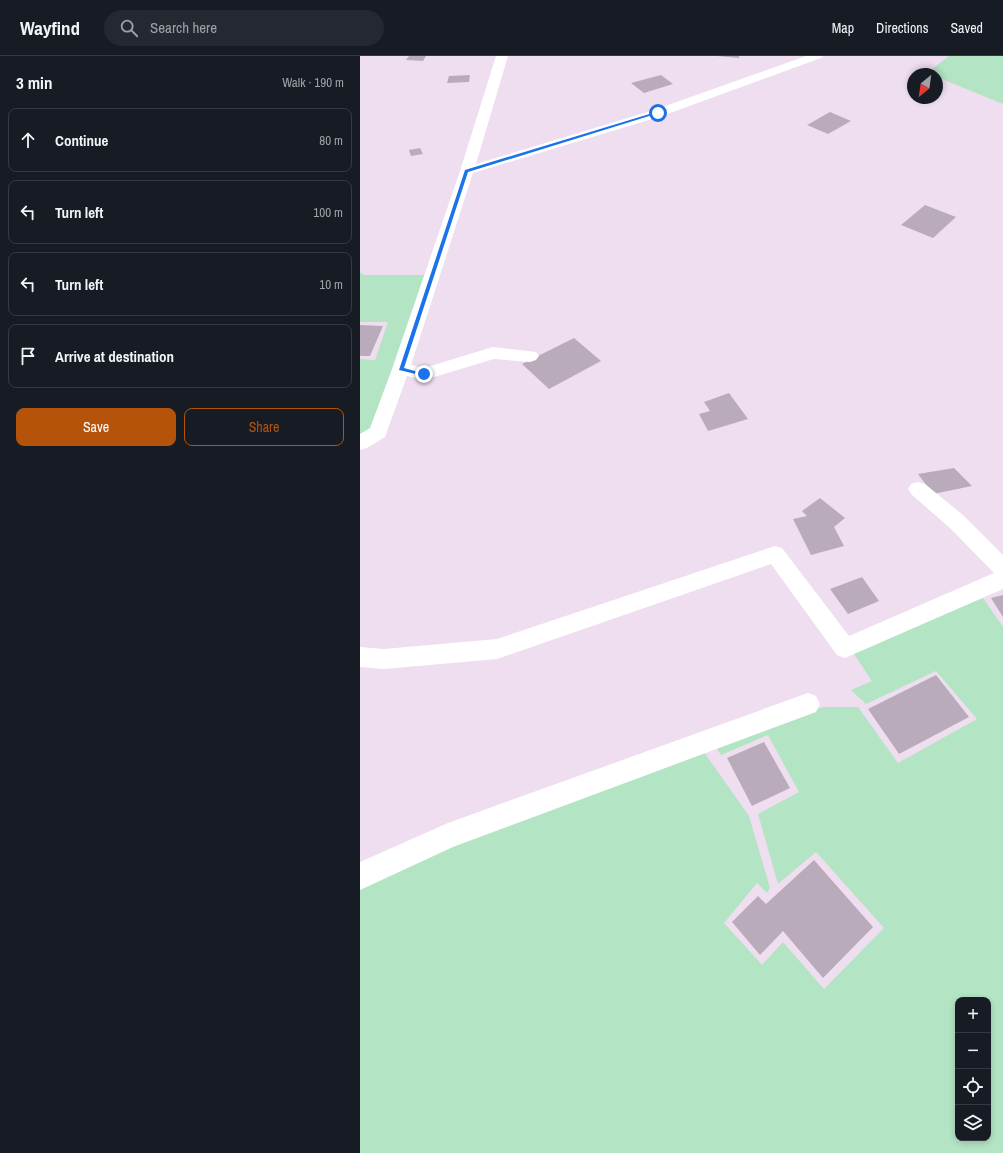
<!DOCTYPE html>
<html lang="en">
<head>
<meta charset="utf-8">
<style>
	:root { --surface:#171b24; --page:#242831; --text:#f1f3f6; --muted:#9ea1a6; --line:#363941; --accent:#b45309 }
	body { margin:0; font-family:"Archivo Narrow",sans-serif; background:var(--page); color:var(--text) }
	.controls { position:absolute; right:12px; bottom:12px; display:grid; overflow:hidden; border-radius:8px; box-shadow:0 2px 6px #0003 }
	.controls button { width:36px; height:36px; display:grid; place-items:center; padding:0; border:0; border-bottom:1px solid var(--line); background:var(--surface); color:var(--text); font:20px sans-serif }
	.compass { position:absolute; left:547px; top:12px; width:36px; height:36px; border-radius:50%; background:var(--surface); box-shadow:0 2px 6px #0003; rotate:209deg }
	.stop { position:absolute; width:12px; height:12px; margin:-9px; border:3px solid #1a73e8; border-radius:50%; background:#fff }
	.stop.end { background:#1a73e8; border-color:#fff; box-shadow:0 1px 4px #0008 }
	.list { margin:0; padding:0; list-style:none }
	h2 { display:flex; justify-content:space-between; align-items:center; height:52px; margin:0; padding:0 16px; font-size:17px }
	h2 small { font-size:13px; font-weight:400; color:var(--muted) }
	.list li { display:grid; grid-template-columns:26px 1fr auto; gap:12px; align-items:center; box-sizing:border-box; height:64px; margin:0 8px 8px; padding:0 8px; border:1px solid var(--line); border-radius:8px }
	.list b { display:block; font-size:15px; white-space:nowrap }
	.list em { font-size:13px; font-style:normal; color:var(--muted) }
	.actions { display:flex; gap:8px; padding:12px 16px }
	.actions a { flex:1; padding:9px 0; border:1px solid var(--accent); border-radius:8px; text-align:center; font-size:14px; color:var(--accent) }
	.actions .main { background:var(--accent); color:#fff }
	.icon { flex:none; width:22px; height:22px; fill:none; stroke:currentColor; stroke-width:2; stroke-linecap:round; stroke-linejoin:round }
	.map { position:relative; flex:none; width:643px; height:1097px; overflow:hidden }
	header { display:flex; align-items:center; gap:24px; box-sizing:border-box; height:56px; padding:0 20px; background:var(--surface); border-bottom:1px solid var(--line) }
	header strong { font-size:19px }
	nav { display:flex; gap:22px; margin-inline-start:auto; font-size:14px }
	.search { width:280px; height:36px; background:var(--page); display:flex; align-items:center; gap:10px; box-sizing:border-box; padding:0 14px; border-radius:22px; color:var(--muted); font-size:15px }
	main { display:flex }
	aside { flex:1; background:var(--surface) }
	.map>svg:first-child { display:block }
	.green { fill:#b3e4c4; fill-rule:evenodd }
	.building { fill:#baabbb }
	.lines { fill:none; stroke-linecap:round; stroke-linejoin:round }
	.minor { fill:#fff; fill-rule:evenodd }
	.route { fill:#1a73e8 }
</style>
</head>
<body>
<header>
<strong>Wayfind</strong>
<div class="search"><svg class="icon" aria-label="search" viewBox="0 0 24 24"><circle cx="10" cy="10" r="6"/><path d="M15 15l6 6"/></svg>Search here</div>
<nav><a>Map</a><a>Directions</a><a>Saved</a></nav>
</header>
<main>
<aside>
<h2>3 min<small>Walk · 190 m</small></h2>
<ul class="list">
<li><svg class="icon" aria-label="ahead" viewBox="0 0 24 24"><path d="M12 20V5M6 11l6-6 6 6"/></svg><div><b>Continue</b></div><em>80 m</em></li>
<li><svg class="icon" aria-label="left" viewBox="0 0 24 24"><path d="M17 20v-9H6M10 6l-5 5 5 5"/></svg><div><b>Turn left</b></div><em>100 m</em></li>
<li><svg class="icon" aria-label="left" viewBox="0 0 24 24"><path d="M17 20v-9H6M10 6l-5 5 5 5"/></svg><div><b>Turn left</b></div><em>10 m</em></li>
<li><svg class="icon" aria-label="arrive" viewBox="0 0 24 24"><path d="M6 21V4h12l-3 4 3 4H6"/></svg><div><b>Arrive at destination</b></div></li>
</ul>
<div class="actions"><a class="main">Save</a><a>Share</a></div>
</aside>
<div class="map">
<svg width="643" height="1097" viewBox="0 0 643 1097">
	<rect width="100%" height="100%" fill="#eedeef"/>
	<g class="green">
		<polygon points="589,0 643,0 643,48 577,21 577,18 567,17"/>
		<polygon points="0,216 4,219 67,219 11,376 0,382 0,303 15,304 28,266 0,266"/>
		<path d="M 623,542 L 643,571 L 643,1097 L 0,1097 L 0,828 L 339,689 L 389,760 L 410,832 L 407,837 L 397,827 L 364,867 L 402,909 L 423,886 L 464,933 L 524,872 L 456,796 L 418,828 L 398,758 L 439,736 L 408,679 L 361,699 L 350,683 L 464,651 L 498,651 L 538,707 L 617,663 L 576,615 L 506,648 L 491,634 L 512,625 L 492,595 ZM 598,944 L 628,944 L 628,1082 L 598,1082 Z"/>
	</g>
	<g class="building">
		<polygon points="49,0 66,0 63,5 46,4"/>
		<polygon points="357,0 379,0 379,2"/>
		<polygon points="110,19 109,26 87,27 89,20"/>
		<polygon points="301,19 313,28 284,37 271,27"/>
		<polygon points="470,56 491,65 468,78 447,69"/>
		<polygon points="60,92 63,98 51,100 49,94"/>
		<polygon points="565,149 596,161 573,182 541,169"/>
		<polygon points="0,269 23,270 10,300 0,300"/>
		<polygon points="214,282 241,305 189,333 162,308"/>
		<polygon points="369,337 388,363 348,375 339,358 350,355 344,346"/>
		<polygon points="594,412 612,430 573,438 558,418"/>
		<polygon points="460,442 485,462 474,471 484,490 451,499 433,463 447,460 442,455"/>
		<polygon points="502,521 519,545 488,558 470,533"/>
		<polygon points="643,539 643,561 631,542"/>
		<polygon points="576,619 609,661 539,698 508,653"/>
		<polygon points="404,686 430,732 392,750 367,702"/>
		<polygon points="454,804 513,871 463,922 423,875 400,899 372,866 398,840 406,848"/>
	</g>
	<g class="lines">
		<g class="minor">
			<polygon points="136,0 148,0 116,108 294,54 446,0 463,0 461,2 302,60 113,117 51,309 64,312 133,291 176,296 179,300 176,304 170,306 134,303 64,324 47,320 25,381 7,392 0,394 0,378 10,372 32,313 100,115"/>
			<polygon points="558,426 565,428 604,460 643,499 643,533 485,602 477,599 411,508 137,603 24,613 0,611 0,591 24,593 137,583 415,490 422,492 489,580 634,517 590,472 551,438 548,433 551,428"/>
			<polygon points="448,637 456,640 460,648 456,656 93,791 0,834 0,806 88,767"/>
		</g>
	</g>
	<polygon class="route" points="296,56 299,57 108,116 44,312 66,318 64,320 39,314 105,114"/>
</svg>
<div class="controls">
<button>+</button>
<button>−</button>
<button><svg class="icon" aria-label="locate" viewBox="0 0 24 24"><circle cx="12" cy="12" r="6"/><path d="M12 2v4M12 18v4M2 12h4M18 12h4"/></svg></button>
<button><svg class="icon" aria-label="layers" viewBox="0 0 24 24"><path d="M12 4l9 5-9 5-9-5zM3 14l9 5 9-5"/></svg></button>
</div>
<svg class="compass" viewBox="-18 -18 36 36"><path d="M0-13l5 13h-10z" fill="#e53935"/><path d="M0 13l5-13h-10z" fill="#9ea1a6"/></svg>
<div class="stop" style="left:298px;top:57px"></div>
<div class="stop end" style="left:64px;top:318px"></div>
</div>
</main>
</body>
</html>
